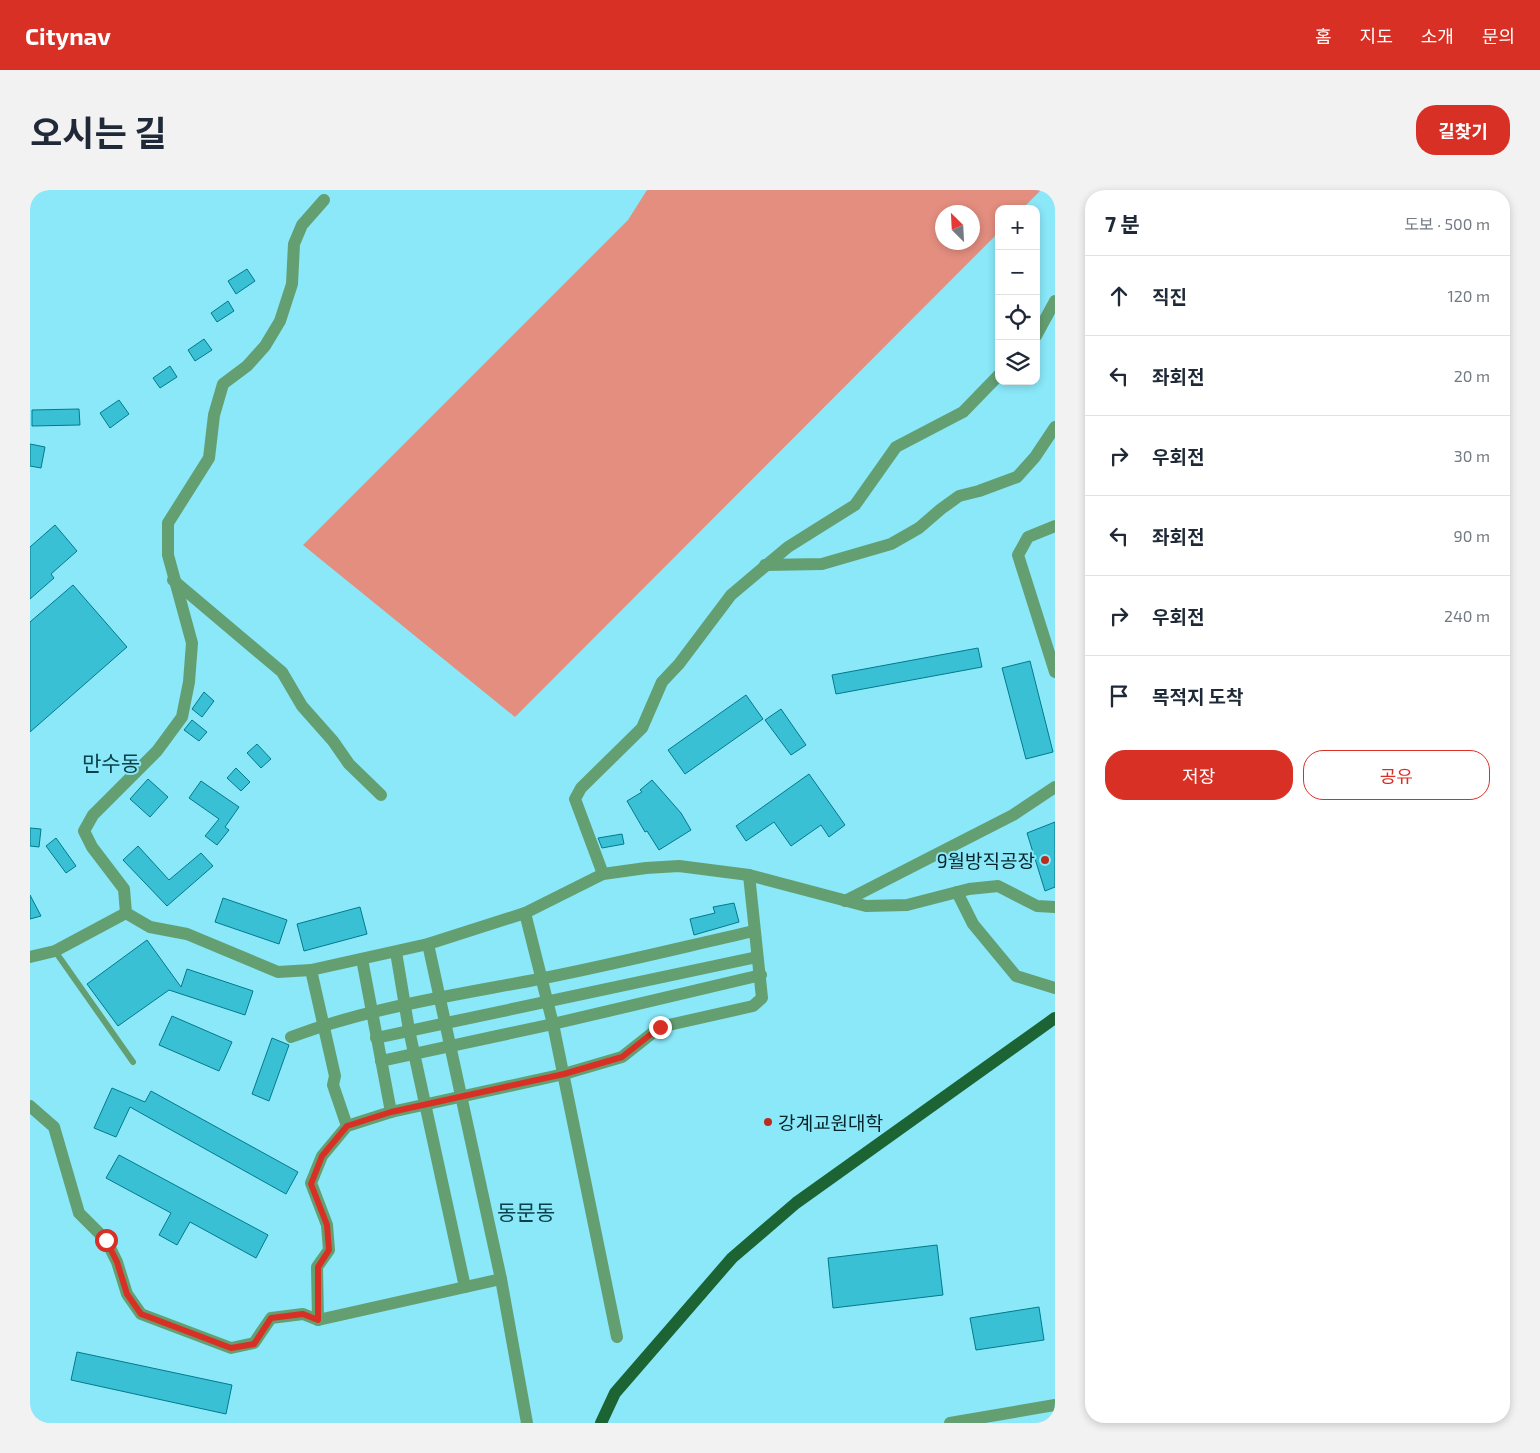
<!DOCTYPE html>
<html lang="ko">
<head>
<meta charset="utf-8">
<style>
	:root { --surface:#fff; --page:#f2f2f3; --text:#1f2937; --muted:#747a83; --line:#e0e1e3; --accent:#d93025 }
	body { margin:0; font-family:"Exo 2","Noto Sans KR",sans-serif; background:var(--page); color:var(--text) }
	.controls { position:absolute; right:15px; top:15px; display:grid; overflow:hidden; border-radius:10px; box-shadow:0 2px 8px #0003 }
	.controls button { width:45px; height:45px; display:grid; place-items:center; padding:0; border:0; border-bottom:1px solid var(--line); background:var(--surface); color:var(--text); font:25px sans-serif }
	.compass { position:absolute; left:905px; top:15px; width:45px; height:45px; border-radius:50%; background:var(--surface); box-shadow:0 2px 8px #0003; rotate:336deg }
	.stop { position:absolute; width:15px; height:15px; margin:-11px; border:4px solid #d93025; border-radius:50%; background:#fff }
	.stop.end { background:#d93025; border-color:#fff; box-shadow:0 1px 5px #0008 }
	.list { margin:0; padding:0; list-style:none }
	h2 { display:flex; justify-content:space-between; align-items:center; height:65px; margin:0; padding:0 20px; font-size:21px }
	h2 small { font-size:16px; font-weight:400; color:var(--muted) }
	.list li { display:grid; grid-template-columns:32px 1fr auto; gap:15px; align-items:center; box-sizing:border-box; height:80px; padding:0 20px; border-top:1px solid var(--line) }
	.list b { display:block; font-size:19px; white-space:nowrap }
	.list em { font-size:16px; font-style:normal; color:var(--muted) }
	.actions { display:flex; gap:10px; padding:15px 20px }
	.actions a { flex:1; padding:11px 0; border:1px solid var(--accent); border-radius:20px; text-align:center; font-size:18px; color:var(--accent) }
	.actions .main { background:var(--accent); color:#fff }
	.icon { flex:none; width:28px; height:28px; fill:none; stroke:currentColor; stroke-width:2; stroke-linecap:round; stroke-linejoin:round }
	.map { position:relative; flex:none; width:1025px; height:1233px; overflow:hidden; border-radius:20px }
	header { display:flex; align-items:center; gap:30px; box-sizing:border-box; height:70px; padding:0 25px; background:var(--accent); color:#fff }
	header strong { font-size:24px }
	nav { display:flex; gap:28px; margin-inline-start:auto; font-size:18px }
	.intro { display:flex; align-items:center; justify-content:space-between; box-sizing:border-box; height:120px; padding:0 30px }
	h1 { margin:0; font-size:35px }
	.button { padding:12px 22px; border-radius:20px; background:var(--accent); color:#fff; font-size:18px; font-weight:700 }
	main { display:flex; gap:30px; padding:0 30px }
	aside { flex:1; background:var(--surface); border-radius:20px; box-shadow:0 2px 8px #0003 }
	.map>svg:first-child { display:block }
	.green { fill:#e38e7f; fill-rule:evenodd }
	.building { fill:#3ac0d5; stroke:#027a8b }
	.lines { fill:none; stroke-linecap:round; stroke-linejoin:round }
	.service { stroke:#649f72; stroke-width:6 }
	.minor { stroke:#649f72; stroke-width:12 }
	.tertiary { stroke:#649f72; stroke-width:12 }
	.primary { stroke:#1c6434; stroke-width:12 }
	.route { stroke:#d93025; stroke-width:6 }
	.poi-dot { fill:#ba2d1c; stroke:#8ae8f9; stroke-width:2 }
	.labels { text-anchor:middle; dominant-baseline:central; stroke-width:4; stroke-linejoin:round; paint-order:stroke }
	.poi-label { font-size:19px; fill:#06252a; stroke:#8ae8f9; text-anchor:end }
	.quarter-label { font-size:21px; fill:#094049; stroke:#8ae8f9 }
</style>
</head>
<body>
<header>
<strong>Citynav</strong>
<nav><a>홈</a><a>지도</a><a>소개</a><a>문의</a></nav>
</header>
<div class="intro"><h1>오시는 길</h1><a class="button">길찾기</a></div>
<main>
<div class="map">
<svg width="1025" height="1233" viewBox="0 0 1025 1233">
	<rect width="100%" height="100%" fill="#8ae8f9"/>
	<path class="green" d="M 617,0 L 1011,0 L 992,19 L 969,19 L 969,42 L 485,527 L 273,355 L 598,30 ZM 912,22 L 942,22 L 942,52 L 912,52 Z"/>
	<g class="building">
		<polygon points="217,79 225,91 206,104 198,91"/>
		<polygon points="198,111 204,121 187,132 181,123"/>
		<polygon points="174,149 182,160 165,171 158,160"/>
		<polygon points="140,176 147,187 130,198 123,188"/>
		<polygon points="89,210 99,224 80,238 70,223"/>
		<polygon points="49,219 50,235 2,236 2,220"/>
		<polygon points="0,254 15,257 11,278 0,276"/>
		<polygon points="25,335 47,361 21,384 24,388 0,409 0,357"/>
		<polygon points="43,395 97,457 0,542 0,432"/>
		<polygon points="948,458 952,477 806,504 802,485"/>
		<polygon points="1000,471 1023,562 996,569 972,478"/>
		<polygon points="174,502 184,511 172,527 162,519"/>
		<polygon points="716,505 733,529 655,584 638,560"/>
		<polygon points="751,519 776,555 761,565 735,530"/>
		<polygon points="162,530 177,542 169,551 154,540"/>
		<polygon points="227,554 241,569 231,578 217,563"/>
		<polygon points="206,578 220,592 211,601 197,588"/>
		<polygon points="779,584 815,635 799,647 791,635 761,656 744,632 716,651 706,636"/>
		<polygon points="118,589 138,607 120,627 100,609"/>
		<polygon points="622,590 651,623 661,640 629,660 617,641 615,642 597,611 612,602 610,600"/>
		<polygon points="171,591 209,617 195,637 199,640 187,655 175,646 189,629 159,608"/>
		<polygon points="1025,632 1025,697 1015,701 997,643"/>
		<polygon points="0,638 11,639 9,657 0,656"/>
		<polygon points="592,644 594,654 572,658 568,648"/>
		<polygon points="26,648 46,676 36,683 16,656"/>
		<polygon points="108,656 139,690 171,663 183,676 137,716 93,670"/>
		<polygon points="0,705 11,726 0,729"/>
		<polygon points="193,708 257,730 249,754 185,732"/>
		<polygon points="704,713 709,732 664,745 660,729 685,723 683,717"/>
		<polygon points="330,717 337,744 274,761 267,734"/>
		<polygon points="117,750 151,797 157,779 223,801 215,825 139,800 88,836 57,794"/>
		<polygon points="142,826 202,852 189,881 129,855"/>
		<polygon points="242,848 259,855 239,911 222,904"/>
		<polygon points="82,898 115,912 121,901 268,982 256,1004 100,917 86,947 64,938"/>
		<polygon points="89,965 238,1045 226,1068 160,1032 147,1055 129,1045 141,1023 76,988"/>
		<polygon points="907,1055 913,1105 803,1118 798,1068"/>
		<polygon points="1009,1117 1014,1150 946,1160 940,1128"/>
		<polygon points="47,1162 202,1195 196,1224 41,1190"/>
	</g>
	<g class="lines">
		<polyline class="service" points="25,761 103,872"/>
		<g class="minor">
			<polyline points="294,10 272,35 264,54 262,94 250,131 235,156 217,176 193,194 184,225 179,268 138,333 138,365 162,453 159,492 152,527 127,561 63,625 54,641 62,657 94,699 96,723 120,737 157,744 248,782 281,780 398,754 495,723 573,684 616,678 649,676 719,685 836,716 877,715 939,699 968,696 1007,716 1025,717"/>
			<polyline points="1006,146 1025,111"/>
			<polyline points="1025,336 998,347 988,365 1025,482"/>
			<polyline points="735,375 792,374 861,354 889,338 911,319 929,306 949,301 987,287 1005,267 1025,237"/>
			<polyline points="143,390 252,482 272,516 303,551 319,574 351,605"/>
			<polyline points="573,684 545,609 551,598 612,538 632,492 649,474 701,405 758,357 825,315 866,257 933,222 969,185"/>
			<polyline points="927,702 943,734 986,786 1025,798"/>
			<polyline points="815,711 983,625 1025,597"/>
			<polyline points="495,723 523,834 587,1147"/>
			<polyline points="398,754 471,1089 497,1233"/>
			<polyline points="366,762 379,840 435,1097"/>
			<polyline points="332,769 361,922"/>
			<polyline points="281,780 305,886 303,895 317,936"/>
			<path d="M 261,847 C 341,817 426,805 509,789 C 581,775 653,757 724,741"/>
			<polyline points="346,848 727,767"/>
			<polyline points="351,871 523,834 731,785"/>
			<polyline points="0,916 24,937 49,1023 76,1050 87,1072 97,1104 111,1124 201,1158 224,1153 241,1128 273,1124 288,1130 471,1089"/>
			<polyline points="288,1130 287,1077 299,1060 297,1035 281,993 292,966 317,936 361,922 534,884 592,867 630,837 723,816 732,808 719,685"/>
		</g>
		<g class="tertiary">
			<polyline points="0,767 25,761 96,723"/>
			<polyline points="920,1233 1025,1215"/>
		</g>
		<polyline class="primary" points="571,1233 585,1203 702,1068 766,1013 1025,828"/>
	</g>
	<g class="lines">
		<polyline class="route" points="76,1050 87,1072 97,1104 111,1124 201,1158 224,1154 241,1128 273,1124 288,1130 288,1077 299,1060 297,1035 281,994 292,966 317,936 361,922 534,884 592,867 630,837"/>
	</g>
	<g class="poi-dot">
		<circle cx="1015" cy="670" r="5"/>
		<circle cx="738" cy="932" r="5"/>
	</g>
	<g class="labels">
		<g class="poi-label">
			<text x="1005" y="670">9월방직공장</text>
			<text x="748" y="932" text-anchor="start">강계교원대학</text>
		</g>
		<g class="quarter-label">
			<text x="81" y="572">만수동</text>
			<text x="496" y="1021">동문동</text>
		</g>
	</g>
</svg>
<div class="controls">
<button>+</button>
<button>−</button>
<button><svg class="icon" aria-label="locate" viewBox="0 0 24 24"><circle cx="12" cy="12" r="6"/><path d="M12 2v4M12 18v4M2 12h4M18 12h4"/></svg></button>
<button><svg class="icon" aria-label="layers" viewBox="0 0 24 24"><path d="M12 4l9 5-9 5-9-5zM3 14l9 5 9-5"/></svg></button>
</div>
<svg class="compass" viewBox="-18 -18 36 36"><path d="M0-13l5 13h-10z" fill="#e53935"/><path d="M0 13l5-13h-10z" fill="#747a83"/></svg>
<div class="stop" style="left:76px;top:1050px"></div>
<div class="stop end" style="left:630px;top:837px"></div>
</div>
<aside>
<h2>7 분<small>도보 · 500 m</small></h2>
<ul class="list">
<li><svg class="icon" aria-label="ahead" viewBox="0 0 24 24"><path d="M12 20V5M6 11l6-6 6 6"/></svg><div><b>직진</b></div><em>120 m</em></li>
<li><svg class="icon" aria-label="left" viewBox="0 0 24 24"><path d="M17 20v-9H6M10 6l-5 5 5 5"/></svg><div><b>좌회전</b></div><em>20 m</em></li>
<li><svg class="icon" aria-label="right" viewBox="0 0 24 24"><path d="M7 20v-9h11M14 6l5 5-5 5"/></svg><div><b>우회전</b></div><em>30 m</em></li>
<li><svg class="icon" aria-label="left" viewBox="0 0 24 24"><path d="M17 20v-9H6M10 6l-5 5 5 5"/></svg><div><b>좌회전</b></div><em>90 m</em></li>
<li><svg class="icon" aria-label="right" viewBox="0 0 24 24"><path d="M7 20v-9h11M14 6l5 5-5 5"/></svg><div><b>우회전</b></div><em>240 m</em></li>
<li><svg class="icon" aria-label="arrive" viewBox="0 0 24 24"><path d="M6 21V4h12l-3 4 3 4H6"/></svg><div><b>목적지 도착</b></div></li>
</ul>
<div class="actions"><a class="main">저장</a><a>공유</a></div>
</aside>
</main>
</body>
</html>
